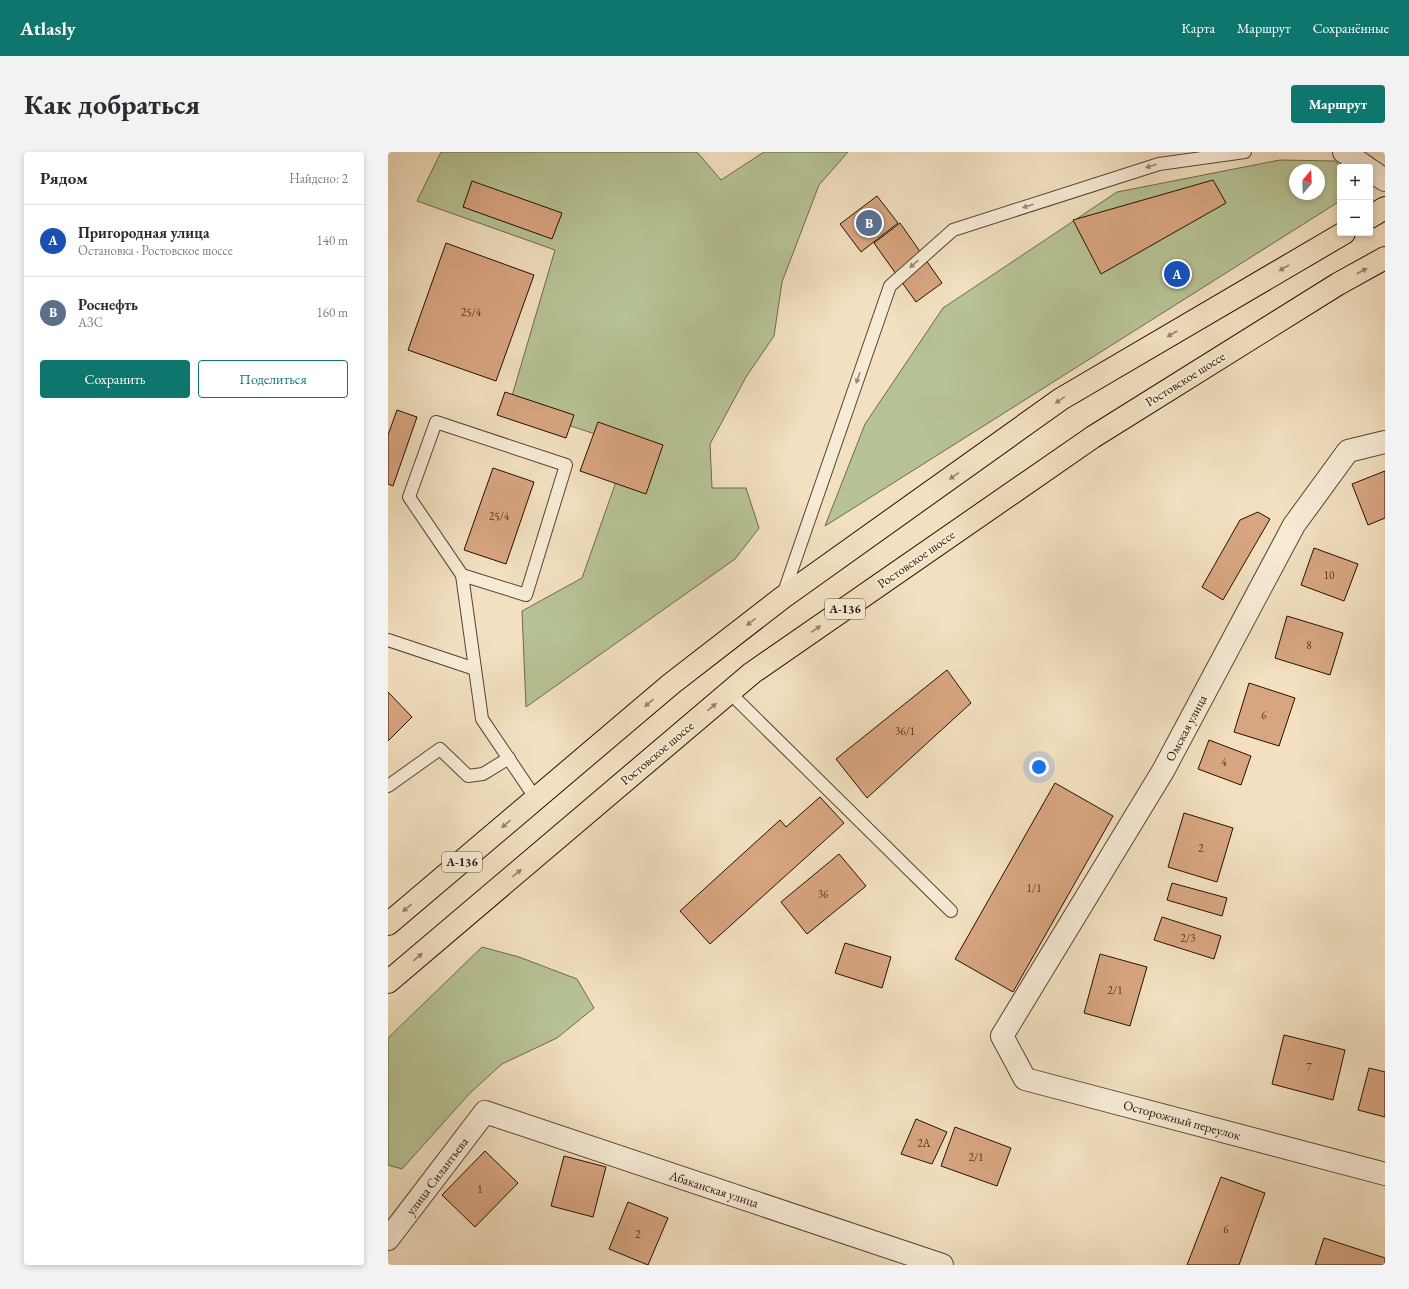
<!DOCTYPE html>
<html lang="ru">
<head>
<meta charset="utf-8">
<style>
	:root { --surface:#fff; --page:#f2f2f3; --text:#2b2b33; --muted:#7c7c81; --line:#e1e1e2; --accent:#0f766e }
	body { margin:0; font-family:"EB Garamond",serif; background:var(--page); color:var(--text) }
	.controls { position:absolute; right:12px; top:12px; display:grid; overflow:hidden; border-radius:4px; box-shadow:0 2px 6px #0003 }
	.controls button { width:36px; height:36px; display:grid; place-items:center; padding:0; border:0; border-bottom:1px solid var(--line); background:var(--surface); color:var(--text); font:20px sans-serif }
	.compass { position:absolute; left:901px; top:12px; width:36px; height:36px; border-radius:50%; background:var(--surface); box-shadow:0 2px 6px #0003; rotate:19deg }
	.you { position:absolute; left:651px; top:615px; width:14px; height:14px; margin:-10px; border:3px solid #fff; border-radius:50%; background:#1a73e8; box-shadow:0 0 0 6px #1a73e833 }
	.badge { display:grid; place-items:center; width:26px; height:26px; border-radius:50%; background:var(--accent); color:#fff; font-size:13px; font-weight:700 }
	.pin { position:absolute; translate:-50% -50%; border:2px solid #fff; box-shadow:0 1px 4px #0006 }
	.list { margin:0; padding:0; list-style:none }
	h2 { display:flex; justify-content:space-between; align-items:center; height:52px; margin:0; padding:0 16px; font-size:17px }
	h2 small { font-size:13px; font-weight:400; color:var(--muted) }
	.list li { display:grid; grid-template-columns:26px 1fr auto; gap:12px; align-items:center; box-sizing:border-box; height:72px; padding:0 16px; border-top:1px solid var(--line) }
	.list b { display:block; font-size:15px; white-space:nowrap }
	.list p { margin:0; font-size:13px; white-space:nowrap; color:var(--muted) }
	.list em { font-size:13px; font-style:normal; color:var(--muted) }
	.actions { display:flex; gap:8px; padding:12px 16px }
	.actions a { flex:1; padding:9px 0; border:1px solid var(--accent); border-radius:4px; text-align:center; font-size:14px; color:var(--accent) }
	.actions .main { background:var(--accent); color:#fff }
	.map { position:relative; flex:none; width:997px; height:1113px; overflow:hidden; border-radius:4px }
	header { display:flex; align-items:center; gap:24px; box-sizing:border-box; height:56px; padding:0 20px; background:var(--accent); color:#fff }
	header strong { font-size:19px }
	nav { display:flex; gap:22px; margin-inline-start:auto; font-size:14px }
	.intro { display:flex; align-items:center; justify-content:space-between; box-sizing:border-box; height:96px; padding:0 24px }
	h1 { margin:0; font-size:28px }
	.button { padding:10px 18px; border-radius:4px; background:var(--accent); color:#fff; font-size:14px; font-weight:700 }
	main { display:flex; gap:24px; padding:0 24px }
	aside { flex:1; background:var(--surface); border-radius:4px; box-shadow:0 2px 6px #0003 }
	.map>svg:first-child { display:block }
	.green { fill:#b7c395; stroke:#6e6a4a; fill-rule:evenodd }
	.building { fill:#d8a581; stroke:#261000 }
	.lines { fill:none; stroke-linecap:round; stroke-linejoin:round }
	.service-casing { stroke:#594430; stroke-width:14 }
	.minor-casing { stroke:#594430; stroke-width:24 }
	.trunk-casing { stroke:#261000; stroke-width:24 }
	.service { stroke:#f7ebd6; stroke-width:12 }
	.minor { stroke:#f7ebd6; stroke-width:22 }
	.trunk { stroke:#f2e0c0; stroke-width:22 }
	.oneway { fill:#998876 }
	.oneway2 { fill:#96826a }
	.labels { text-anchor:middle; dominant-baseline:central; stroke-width:3.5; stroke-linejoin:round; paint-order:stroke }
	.number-label { font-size:11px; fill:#523520 }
	.shield { fill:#f7ebd6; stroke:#655240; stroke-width:1 }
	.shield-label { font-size:12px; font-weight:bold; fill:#261000 }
	.street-label { font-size:13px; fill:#261000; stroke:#f7ebd6 }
</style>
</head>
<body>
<header>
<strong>Atlasly</strong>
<nav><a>Карта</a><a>Маршрут</a><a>Сохранённые</a></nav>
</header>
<div class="intro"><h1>Как добраться</h1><a class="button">Маршрут</a></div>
<main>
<aside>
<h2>Рядом<small>Найдено: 2</small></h2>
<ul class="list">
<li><span class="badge" style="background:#1a4fb4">A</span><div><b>Пригородная улица</b><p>Остановка · Ростовское шоссе</p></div><em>140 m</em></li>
<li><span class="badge" style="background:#5c6f8a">B</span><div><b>Роснефть</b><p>АЗС</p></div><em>160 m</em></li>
</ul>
<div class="actions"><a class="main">Сохранить</a><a>Поделиться</a></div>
</aside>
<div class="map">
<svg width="997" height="1113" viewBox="0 0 997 1113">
	<rect width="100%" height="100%" fill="#f2e0c0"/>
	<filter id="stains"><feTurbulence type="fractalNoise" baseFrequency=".005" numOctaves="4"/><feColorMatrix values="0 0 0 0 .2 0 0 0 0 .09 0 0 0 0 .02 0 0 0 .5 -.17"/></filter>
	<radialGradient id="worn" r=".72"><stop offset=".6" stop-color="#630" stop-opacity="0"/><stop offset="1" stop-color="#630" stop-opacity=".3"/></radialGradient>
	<g class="green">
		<polygon points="53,0 309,0 333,28 376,0 460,0 431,33 394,130 386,184 358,225 322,292 324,336 358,336 371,376 347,407 138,555 134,459 194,426 241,293 121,254 167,98 29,49"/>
		<path d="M 892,8 L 947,9 L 953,15 L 952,49 L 437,374 L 477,272 L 555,156 L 729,40 ZM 907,18 L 931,18 L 931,42 L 907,42 Z"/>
		<polygon points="94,795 131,805 189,827 206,856 169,886 114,912 82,941 14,1017 0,1013 0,886"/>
	</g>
	<g class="building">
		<polygon points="825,28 838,51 713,122 685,68"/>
		<polygon points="84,29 174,61 164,87 75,55"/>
		<polygon points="489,44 510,71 473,100 452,72"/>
		<polygon points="512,71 554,131 528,150 486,91"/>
		<polygon points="58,91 146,123 108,229 20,198"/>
		<polygon points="117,240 186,263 178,286 109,263"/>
		<polygon points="9,258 29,265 5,334 0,332 0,283"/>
		<polygon points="210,270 275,293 258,342 192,319"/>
		<polygon points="105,316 146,330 118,412 76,398"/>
		<polygon points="997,319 997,366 980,373 964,332"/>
		<polygon points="870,360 882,367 835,448 814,435 852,368"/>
		<polygon points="926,396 970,412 956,449 913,433"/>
		<polygon points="899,464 955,481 942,523 887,506"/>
		<polygon points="559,518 583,551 479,646 448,607"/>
		<polygon points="861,531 907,546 891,594 846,580"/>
		<polygon points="0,540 24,565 0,589"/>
		<polygon points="821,588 863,604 853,633 810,617"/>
		<polygon points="667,631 725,664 625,840 567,807"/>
		<polygon points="432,645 456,671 322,792 292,759 392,668 398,675"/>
		<polygon points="796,661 845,676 829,730 780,715"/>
		<polygon points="451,702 478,734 419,782 393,750"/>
		<polygon points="784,731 839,746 834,764 779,748"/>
		<polygon points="774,765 833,784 826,807 766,788"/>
		<polygon points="457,791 503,805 494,836 447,821"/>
		<polygon points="712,802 759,815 742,874 696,861"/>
		<polygon points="896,883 957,898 945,948 884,932"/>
		<polygon points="981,916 997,920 997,965 970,958"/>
		<polygon points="528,967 559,980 544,1012 513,1002"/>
		<polygon points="567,975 623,996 609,1034 553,1014"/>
		<polygon points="97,999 130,1031 87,1075 54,1043"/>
		<polygon points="176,1004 218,1015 205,1065 163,1054"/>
		<polygon points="833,1025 877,1041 851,1113 799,1113"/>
		<polygon points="240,1050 280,1066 260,1113 221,1097"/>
		<polygon points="936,1086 997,1106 997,1113 927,1113"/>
	</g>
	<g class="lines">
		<defs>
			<g id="service">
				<polygon points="48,270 178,313 138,443 74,423 21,345"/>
				<polyline points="74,423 94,567 148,647"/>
				<polyline points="395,443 502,134 565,78 771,12 857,0"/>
				<polyline points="0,488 87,517"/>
				<polyline points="341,540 563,759"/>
				<polyline points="0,634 52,597 80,624 95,622 121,606"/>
			</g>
			<g id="minor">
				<polyline points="956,0 978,15"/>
				<polyline points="982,18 997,28"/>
				<polyline points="997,290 960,299 906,373 775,619 614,884 637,927 997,1022"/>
				<polyline points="0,1087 97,960 554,1113"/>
			</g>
			<g id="trunk">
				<polyline points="982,65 997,56"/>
				<polyline points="0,772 283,532 394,446 673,247 956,81"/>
				<polyline points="0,830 364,521 705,285 950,132 997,106"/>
			</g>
		</defs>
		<use href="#service" class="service-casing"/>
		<use href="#minor" class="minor-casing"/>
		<use href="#trunk" class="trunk-casing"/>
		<use href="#service" class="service"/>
		<use href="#minor" class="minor"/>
		<use href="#trunk" class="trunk"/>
	</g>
	<defs><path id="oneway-solid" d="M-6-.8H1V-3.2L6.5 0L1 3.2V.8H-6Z"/></defs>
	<g class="oneway">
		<use href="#oneway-solid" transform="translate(763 14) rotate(162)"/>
		<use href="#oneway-solid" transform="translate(640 54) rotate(162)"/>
		<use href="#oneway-solid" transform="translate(526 112) rotate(139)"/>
		<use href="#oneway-solid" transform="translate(470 226) rotate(109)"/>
	</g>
	<g class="oneway2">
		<use href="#oneway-solid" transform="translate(896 116) rotate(150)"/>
		<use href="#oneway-solid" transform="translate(974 119) rotate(-28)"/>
		<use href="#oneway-solid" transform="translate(784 182) rotate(150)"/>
		<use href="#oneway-solid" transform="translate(672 248) rotate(146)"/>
		<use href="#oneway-solid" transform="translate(566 324) rotate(145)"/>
		<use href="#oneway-solid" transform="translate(363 470) rotate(142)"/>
		<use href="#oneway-solid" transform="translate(428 477) rotate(-35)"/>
		<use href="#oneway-solid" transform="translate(261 551) rotate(140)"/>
		<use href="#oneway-solid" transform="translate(324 555) rotate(-40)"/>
		<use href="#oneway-solid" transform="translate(118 672) rotate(140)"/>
		<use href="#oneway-solid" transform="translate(129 721) rotate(-40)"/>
		<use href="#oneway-solid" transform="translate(19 756) rotate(140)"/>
		<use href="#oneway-solid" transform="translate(30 805) rotate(-40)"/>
	</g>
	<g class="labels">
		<g class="number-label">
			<text x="83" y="160">25/4</text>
			<text x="111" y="364">25/4</text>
			<text x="941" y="423">10</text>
			<text x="921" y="493">8</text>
			<text x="876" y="563">6</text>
			<text x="517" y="579">36/1</text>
			<text x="836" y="610">4</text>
			<text x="813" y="696">2</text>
			<text x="646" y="736">1/1</text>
			<text x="435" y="742">36</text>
			<text x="800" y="786">2/3</text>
			<text x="727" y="838">2/1</text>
			<text x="921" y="915">7</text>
			<text x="536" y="991">2А</text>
			<text x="588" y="1005">2/1</text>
			<text x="92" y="1037">1</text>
			<text x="838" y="1077">6</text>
			<text x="250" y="1082">2</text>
		</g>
		<g class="shield">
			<rect x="437" y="447" width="40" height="20" rx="3"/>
			<rect x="54" y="700" width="40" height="20" rx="3"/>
		</g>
		<g class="shield-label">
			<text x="457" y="457">А-136</text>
			<text x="74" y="710">А-136</text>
		</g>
		<g class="street-label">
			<text transform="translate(797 227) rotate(-32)">Ростовское шоссе</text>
			<text transform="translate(528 407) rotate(-35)">Ростовское шоссе</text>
			<text transform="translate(798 576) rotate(-62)">Омская улица</text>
			<text transform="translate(269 601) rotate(-40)">Ростовское шоссе</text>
			<text transform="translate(794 968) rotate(15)">Осторожный переулок</text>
			<text transform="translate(49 1024) rotate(-53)">улица Силантьева</text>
			<text transform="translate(326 1037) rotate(18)">Абаканская улица</text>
		</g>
	</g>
	<rect width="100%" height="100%" filter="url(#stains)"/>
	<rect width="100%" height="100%" fill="url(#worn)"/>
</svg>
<div class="controls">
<button>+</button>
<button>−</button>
</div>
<svg class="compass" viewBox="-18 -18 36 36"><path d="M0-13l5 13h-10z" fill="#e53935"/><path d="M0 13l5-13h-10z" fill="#7c7c81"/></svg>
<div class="you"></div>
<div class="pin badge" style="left:789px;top:122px;background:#1a4fb4">A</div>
<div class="pin badge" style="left:481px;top:71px;background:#5c6f8a">B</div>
</div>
</main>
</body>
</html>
